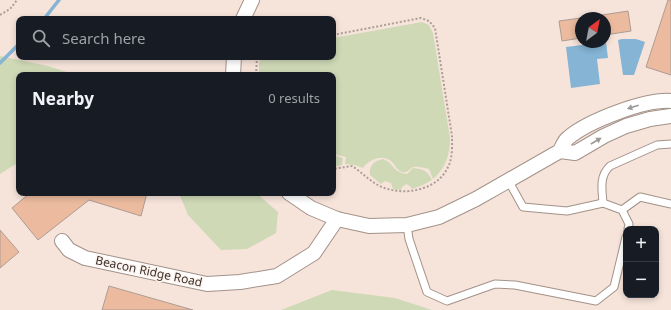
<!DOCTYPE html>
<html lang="en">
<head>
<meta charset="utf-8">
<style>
	:root { --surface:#171b24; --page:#242831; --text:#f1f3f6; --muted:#9ea1a6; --line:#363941 }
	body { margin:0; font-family:"Noto Sans",sans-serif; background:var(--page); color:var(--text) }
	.controls { position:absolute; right:12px; bottom:12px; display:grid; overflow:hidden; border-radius:8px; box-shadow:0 2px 6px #0003 }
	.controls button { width:36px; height:36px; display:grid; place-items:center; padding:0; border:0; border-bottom:1px solid var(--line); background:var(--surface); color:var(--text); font:20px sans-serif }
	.compass { position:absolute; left:575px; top:12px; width:36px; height:36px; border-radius:50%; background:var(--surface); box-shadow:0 2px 6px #0003; rotate:32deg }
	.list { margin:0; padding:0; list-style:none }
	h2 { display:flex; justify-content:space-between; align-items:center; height:52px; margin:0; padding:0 16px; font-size:17px }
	h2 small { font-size:13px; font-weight:400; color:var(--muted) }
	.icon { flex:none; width:22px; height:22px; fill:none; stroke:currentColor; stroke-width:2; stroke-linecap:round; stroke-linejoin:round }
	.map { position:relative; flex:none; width:671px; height:310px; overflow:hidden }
	.search { position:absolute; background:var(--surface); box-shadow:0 2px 6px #0003; left:16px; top:16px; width:320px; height:44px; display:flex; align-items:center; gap:10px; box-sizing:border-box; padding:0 14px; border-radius:8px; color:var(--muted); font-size:15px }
	.panel { position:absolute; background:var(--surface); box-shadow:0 2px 6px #0003; left:16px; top:72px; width:320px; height:124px; border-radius:8px }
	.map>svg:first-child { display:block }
	.green { fill:#cfd9b6 }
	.water { fill:#85b4d4 }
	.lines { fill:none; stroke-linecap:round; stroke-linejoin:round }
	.stream { stroke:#85b4d4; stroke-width:3.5 }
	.building { fill:#ecbb9f; stroke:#ad9c93 }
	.lane-casing { stroke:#a39289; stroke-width:9 }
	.street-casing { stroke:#a39289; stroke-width:16 }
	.path { stroke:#ab9e96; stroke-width:2; stroke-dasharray:2 2; stroke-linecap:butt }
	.lane { stroke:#fff; stroke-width:7 }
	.street { stroke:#fff; stroke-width:14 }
	.oneway { fill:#9c9997 }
	.labels { text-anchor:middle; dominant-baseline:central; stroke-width:3; stroke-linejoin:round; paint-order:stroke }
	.street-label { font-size:12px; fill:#3a332f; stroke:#fef3ed }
</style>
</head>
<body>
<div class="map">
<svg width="671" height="310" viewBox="0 0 671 310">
	<rect width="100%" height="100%" fill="#f6e4da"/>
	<g class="green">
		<path d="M 422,22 L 429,25 L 433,33 L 450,138 C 450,154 446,168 433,179 L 429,169 C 424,168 418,166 413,167 C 409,169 407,174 402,172 C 397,170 396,167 393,163 C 384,153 369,159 363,168 L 355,165 L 345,164 L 346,157 L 333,154 L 333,75 L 259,75 L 259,63 L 261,57 L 333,57 L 333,38 Z"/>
		<polygon points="0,56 48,66 76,75 19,75 19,162 0,174"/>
		<polygon points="333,155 343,158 342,165 333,167"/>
		<path d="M 383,159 C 395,164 392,172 407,174 L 413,168 C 423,169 428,171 432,180 L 423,185 L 412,189 L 410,186 L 406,184 L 402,187 L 401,190 L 393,189 L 391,183 L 385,181 L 381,184 L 370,175 C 369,166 373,161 383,159 Z"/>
		<polygon points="179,193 256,193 278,212 276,233 247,249 221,250 188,215"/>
		<polygon points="332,290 395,298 432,310 281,310"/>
	</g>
	<g class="water">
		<polygon points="622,39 636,39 645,42 634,75 623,75 618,40"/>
		<polygon points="606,42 608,58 597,59 600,84 571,88 566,47"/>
	</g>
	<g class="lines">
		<g class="stream">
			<polyline points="44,19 59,0"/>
			<polyline points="0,63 19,44"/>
		</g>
	</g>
	<g class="building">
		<polygon points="668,0 671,0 671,75 646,67"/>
		<polygon points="628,11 631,31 605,35 605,18 583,18"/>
		<polygon points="581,18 581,38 562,41 559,21"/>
		<polygon points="30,193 147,193 141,216 89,200 38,240 12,208"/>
		<polygon points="0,230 19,252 0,268"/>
		<polygon points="109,286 193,310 102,310"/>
	</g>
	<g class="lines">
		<defs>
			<g id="lane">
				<polyline points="508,180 523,207 567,211 603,203 622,210 629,224 628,229"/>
				<path d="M 603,203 C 602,190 599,176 610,166 L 657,145 L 671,144"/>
				<polyline points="622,210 640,197 671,204"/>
				<polyline points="407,225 409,239 427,292 447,301 495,284 515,285 596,301 614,287 626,237"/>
			</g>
			<g id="street">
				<polyline points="243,19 252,0"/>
				<polyline points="233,75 234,57"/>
				<polyline points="560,151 575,153 604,136 626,126 650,119 671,116"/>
				<path d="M 289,193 L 311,208 L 337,219 L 369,226 L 407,225 L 439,217 L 476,199 L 560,151 C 562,147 564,141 568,138 C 588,121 645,99 671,101"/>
				<polyline points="62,241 69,250 85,258 207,284 240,282 277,276 314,253 337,219"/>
			</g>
		</defs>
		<use href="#lane" class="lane-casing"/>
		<use href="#street" class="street-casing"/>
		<g class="path">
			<polyline points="0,15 10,9 17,0"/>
			<path d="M 333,35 L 421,18 L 429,21 L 435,28 L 452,136 C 452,146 453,159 447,169 C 437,189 408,195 388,189 C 374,186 363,173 352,166 L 333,169"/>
			<polyline points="256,75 257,57"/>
		</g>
		<use href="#lane" class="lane"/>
		<use href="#street" class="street"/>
	</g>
	<defs><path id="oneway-solid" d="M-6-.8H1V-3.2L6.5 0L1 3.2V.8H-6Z"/></defs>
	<g class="oneway">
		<use href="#oneway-solid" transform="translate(633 107) rotate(162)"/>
		<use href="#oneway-solid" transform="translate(596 141) rotate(-30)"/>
	</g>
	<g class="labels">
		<g class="street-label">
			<text transform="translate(149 271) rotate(12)">Beacon Ridge Road</text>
		</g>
	</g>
</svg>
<div class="controls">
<button>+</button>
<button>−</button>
</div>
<svg class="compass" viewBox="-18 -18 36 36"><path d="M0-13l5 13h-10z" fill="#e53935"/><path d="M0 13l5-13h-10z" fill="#9ea1a6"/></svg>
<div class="search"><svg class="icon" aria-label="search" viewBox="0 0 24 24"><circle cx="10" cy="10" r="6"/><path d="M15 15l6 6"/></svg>Search here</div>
<section class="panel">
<h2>Nearby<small>0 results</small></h2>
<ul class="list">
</ul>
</section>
</div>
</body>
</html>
